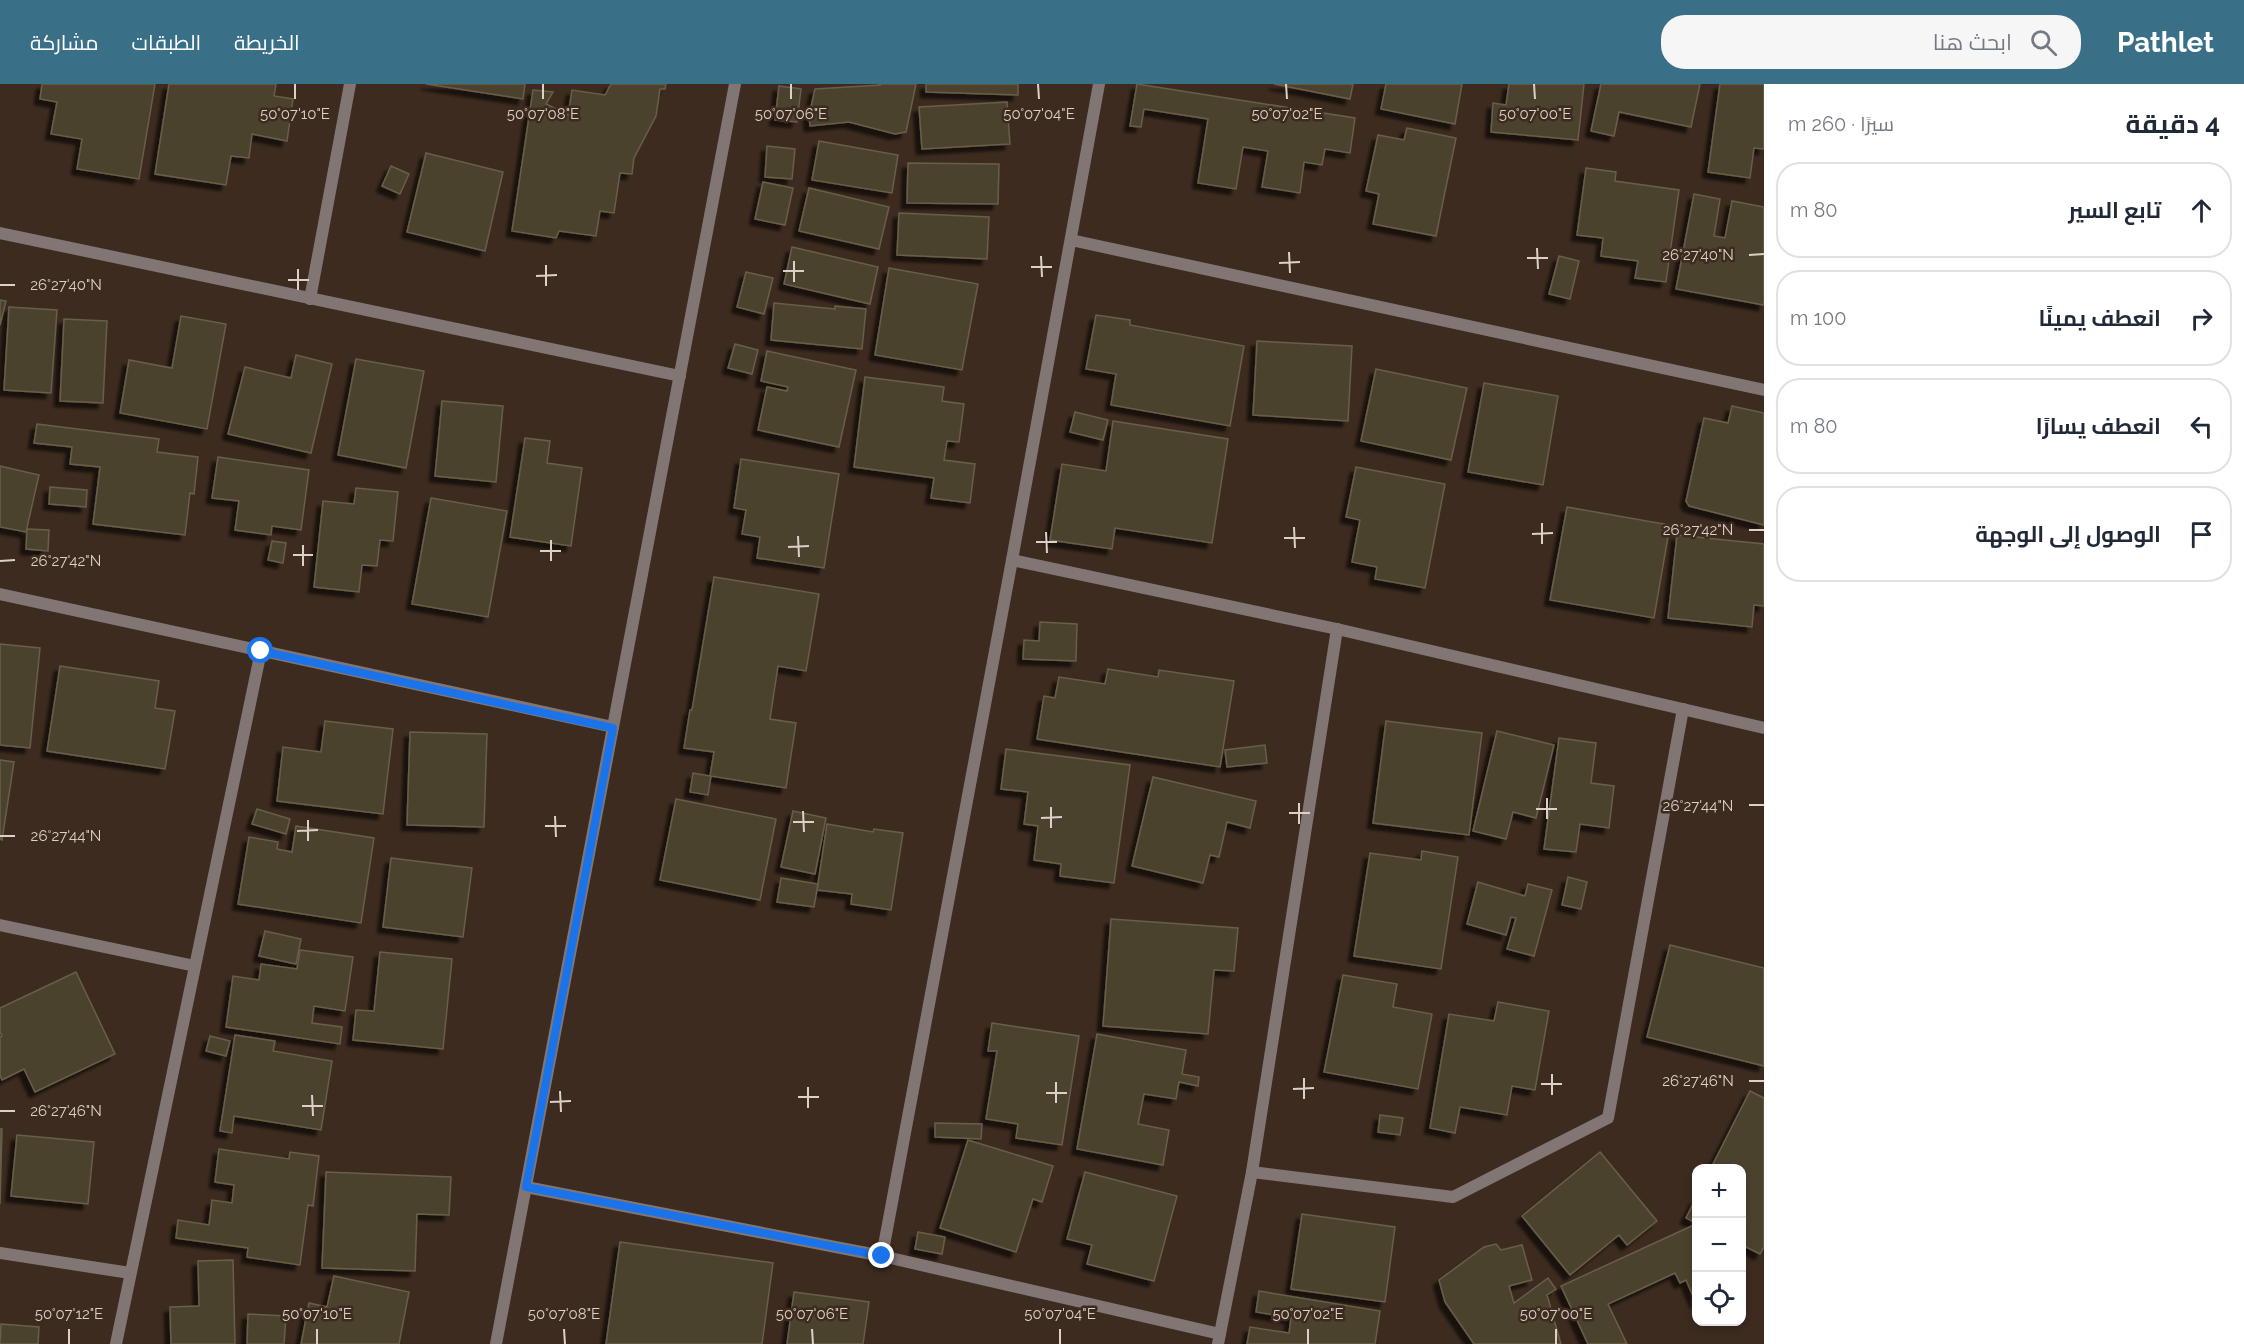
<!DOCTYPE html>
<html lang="ar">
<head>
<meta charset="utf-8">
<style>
	:root { --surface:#fff; --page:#f6f6f7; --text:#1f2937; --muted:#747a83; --line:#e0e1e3; --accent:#3a7087 }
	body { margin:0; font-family:Raleway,Cairo,sans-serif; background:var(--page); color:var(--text); direction:rtl }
	.controls { position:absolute; right:18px; bottom:18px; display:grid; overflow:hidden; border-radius:12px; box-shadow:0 3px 9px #0003 }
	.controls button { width:54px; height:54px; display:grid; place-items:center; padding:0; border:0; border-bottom:2px solid var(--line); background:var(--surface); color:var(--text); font:30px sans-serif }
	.stop { position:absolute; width:18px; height:18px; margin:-14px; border:4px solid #1a73e8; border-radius:50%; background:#fff }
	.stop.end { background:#1a73e8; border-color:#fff; box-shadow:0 2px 6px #0008 }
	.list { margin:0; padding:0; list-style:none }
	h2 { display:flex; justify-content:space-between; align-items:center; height:78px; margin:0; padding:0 24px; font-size:26px }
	h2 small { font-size:20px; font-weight:400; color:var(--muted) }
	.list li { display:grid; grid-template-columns:39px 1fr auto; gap:18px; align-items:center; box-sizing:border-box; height:96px; margin:0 12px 12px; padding:0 12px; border:2px solid var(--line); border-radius:24px }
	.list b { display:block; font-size:22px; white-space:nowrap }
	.list em { font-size:20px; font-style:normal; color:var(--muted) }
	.icon { flex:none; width:33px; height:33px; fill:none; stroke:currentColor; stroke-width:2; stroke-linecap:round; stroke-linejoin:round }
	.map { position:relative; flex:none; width:1764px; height:1260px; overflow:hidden; direction:ltr }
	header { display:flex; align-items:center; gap:36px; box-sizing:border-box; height:84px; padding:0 30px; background:var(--accent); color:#fff }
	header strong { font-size:28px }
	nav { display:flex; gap:33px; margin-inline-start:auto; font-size:21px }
	.search { width:420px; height:54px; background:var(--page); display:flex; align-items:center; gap:15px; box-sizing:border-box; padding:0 21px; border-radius:24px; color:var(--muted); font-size:22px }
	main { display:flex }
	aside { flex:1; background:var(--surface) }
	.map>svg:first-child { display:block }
	.building { fill:#4c432f; stroke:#685e49; stroke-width:1.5; filter:url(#shadow) }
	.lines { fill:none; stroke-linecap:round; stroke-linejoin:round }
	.minor { stroke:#827675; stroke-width:12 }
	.route { stroke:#1a73e8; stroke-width:8 }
	.ticks { fill:none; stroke:#dcd0c8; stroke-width:2 }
	.ticks-label { font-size:15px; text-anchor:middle; fill:#dcd0c8; stroke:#3d2b1f; stroke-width:5; stroke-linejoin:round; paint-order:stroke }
</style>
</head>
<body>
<header>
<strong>Pathlet</strong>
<div class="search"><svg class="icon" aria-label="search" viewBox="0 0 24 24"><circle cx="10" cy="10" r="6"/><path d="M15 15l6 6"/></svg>ابحث هنا</div>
<nav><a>الخريطة</a><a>الطبقات</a><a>مشاركة</a></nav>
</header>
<main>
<aside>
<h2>4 دقيقة<small>سيرًا · 260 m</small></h2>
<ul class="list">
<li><svg class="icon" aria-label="ahead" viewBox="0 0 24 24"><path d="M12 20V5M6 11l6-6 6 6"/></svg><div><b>تابع السير</b></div><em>80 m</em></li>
<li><svg class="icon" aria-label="right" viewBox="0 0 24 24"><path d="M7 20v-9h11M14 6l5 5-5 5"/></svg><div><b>انعطف يمينًا</b></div><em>100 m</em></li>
<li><svg class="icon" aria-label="left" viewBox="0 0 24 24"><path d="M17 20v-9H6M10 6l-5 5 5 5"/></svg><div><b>انعطف يسارًا</b></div><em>80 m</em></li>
<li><svg class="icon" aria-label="arrive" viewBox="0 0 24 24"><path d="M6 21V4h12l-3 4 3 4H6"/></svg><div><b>الوصول إلى الوجهة</b></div></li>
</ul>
</aside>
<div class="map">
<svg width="1764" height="1260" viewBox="0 0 1764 1260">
	<defs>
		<filter id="shadow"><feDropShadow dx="-5.5" dy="5.5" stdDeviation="1.5" flood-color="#0009"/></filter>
	</defs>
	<rect width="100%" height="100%" fill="#3d2b1f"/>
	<g class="building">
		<polygon points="42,0 155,0 139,95 77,85 82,55 51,50 57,18 40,15"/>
		<polygon points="169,0 276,0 274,12 293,15 287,57 252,50 249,74 231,72 226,101 155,90"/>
		<polygon points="426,0 525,0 523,15"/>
		<polygon points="611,0 666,0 665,5 660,5 656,32 634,74 632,90 620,89 614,129 600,127 596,152 559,147 556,154 512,147 533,6 553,8 546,20 568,31 572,6 605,11"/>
		<polygon points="878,0 916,0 906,48 895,50 849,38 810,42 809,32 815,5 881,1"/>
		<polygon points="926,0 1018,0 1018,11 926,8"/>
		<polygon points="1137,0 1355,34 1350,69 1325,65 1322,81 1304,78 1300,109 1262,103 1268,67 1243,63 1236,105 1198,99 1208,35 1144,25 1141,43 1130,42"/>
		<polygon points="1274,0 1353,0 1350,15"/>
		<polygon points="1386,0 1462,0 1455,40 1381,25"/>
		<polygon points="1509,0 1584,0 1578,56 1491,48 1493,19 1506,21"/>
		<polygon points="1601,0 1700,0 1691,43 1619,28 1614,52 1591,47"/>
		<polygon points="1720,0 1764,0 1764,65 1754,64 1750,94 1708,88"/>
		<polygon points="779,2 801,5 797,38 775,36"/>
		<polygon points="1007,18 1010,60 922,65 919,23"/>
		<polygon points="1407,44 1456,54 1436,152 1373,140 1379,110 1366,107 1378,51 1404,56"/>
		<polygon points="819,57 898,71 892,109 812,96"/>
		<polygon points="767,62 795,65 792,95 765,93"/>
		<polygon points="426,69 503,88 485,167 407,148"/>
		<polygon points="908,79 999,80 998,120 907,119"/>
		<polygon points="391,82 409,90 400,110 382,102"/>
		<polygon points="1586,84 1616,88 1615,97 1679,106 1666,198 1635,194 1638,177 1601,172 1603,154 1577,151"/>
		<polygon points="763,98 793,104 785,141 755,135"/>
		<polygon points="809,104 889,123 879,165 799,147"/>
		<polygon points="1694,110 1720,115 1714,152 1725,154 1732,117 1764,123 1764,221 1676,205"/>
		<polygon points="899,129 989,133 987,175 897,171"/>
		<polygon points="792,163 878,183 870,220 784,200"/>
		<polygon points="1559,172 1579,177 1570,215 1549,210"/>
		<polygon points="889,184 978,200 962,286 875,271"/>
		<polygon points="746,188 773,194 764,230 737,223"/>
		<polygon points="0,216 6,217 0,241"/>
		<polygon points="774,219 835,225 835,222 866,225 862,265 771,256"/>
		<polygon points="9,223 57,226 51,309 4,306"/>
		<polygon points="1096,231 1130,236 1130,241 1244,262 1230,342 1111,321 1116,290 1086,285"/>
		<polygon points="181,232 226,240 207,345 120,329 129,276 172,284"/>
		<polygon points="64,235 107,237 103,319 60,317"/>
		<polygon points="1257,257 1352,262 1348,337 1253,331"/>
		<polygon points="735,260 758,266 752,290 728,284"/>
		<polygon points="767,267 856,286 839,363 758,346 767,303 787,307 788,303 761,297"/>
		<polygon points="296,271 332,280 311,369 228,350 245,283 291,294"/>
		<polygon points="356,275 424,287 406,384 338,371"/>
		<polygon points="1376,285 1467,304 1451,376 1361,357"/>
		<polygon points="865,293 944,303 942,317 964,320 959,358 947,357 944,376 975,380 970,419 931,414 934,394 854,383"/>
		<polygon points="1484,299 1558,312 1543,401 1468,388"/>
		<polygon points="442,317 503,322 496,398 435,392"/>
		<polygon points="1732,322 1764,329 1764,441 1689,422 1686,417 1704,334 1728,339"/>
		<polygon points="1075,328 1108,336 1103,356 1070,348"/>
		<polygon points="1113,337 1228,355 1212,459 1115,444 1112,465 1050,456 1062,380 1106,387"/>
		<polygon points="37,340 159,355 157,368 198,373 194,410 190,409 185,451 93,440 100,383 70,380 72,363 34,359"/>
		<polygon points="525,354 550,357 547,379 582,384 571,462 510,453"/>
		<polygon points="218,373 309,386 301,446 272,442 271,451 235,446 239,417 212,414"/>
		<polygon points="741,375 839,390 824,484 757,474 760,453 742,450 746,426 734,424"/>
		<polygon points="0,382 39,391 26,448 0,443"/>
		<polygon points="1356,383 1445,400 1425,504 1375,495 1377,483 1352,478 1360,436 1346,433"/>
		<polygon points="50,403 87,406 86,423 49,420"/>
		<polygon points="356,404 398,408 393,457 380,456 377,482 362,481 359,508 314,503 323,417 354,420"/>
		<polygon points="431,414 507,427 488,533 412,520"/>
		<polygon points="1567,423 1670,441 1654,534 1550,516"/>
		<polygon points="27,445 49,446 48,467 26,465"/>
		<polygon points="1677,451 1764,460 1764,522 1754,521 1752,543 1668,534"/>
		<polygon points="272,457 286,459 283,479 268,476"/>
		<polygon points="714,493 819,510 806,587 778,582 770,635 796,639 786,704 711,692 708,711 690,708 693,689 710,692 714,668 684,664 690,626 692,626"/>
		<polygon points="1040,538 1077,540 1076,577 1023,575 1024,556 1039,557"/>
		<polygon points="0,560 40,564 30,664 0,661"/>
		<polygon points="60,582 159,597 155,624 175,627 165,685 47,667"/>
		<polygon points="1108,585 1158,593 1159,586 1234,597 1220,683 1037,655 1044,612 1055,614 1059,593 1105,600"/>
		<polygon points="325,637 393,645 383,730 277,717 283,663 321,668"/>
		<polygon points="1386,637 1482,649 1469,751 1373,739"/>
		<polygon points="1497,647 1554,661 1536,734 1513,728 1506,755 1473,747"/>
		<polygon points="410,648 487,650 484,743 407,741"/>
		<polygon points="1559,654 1596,659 1591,699 1614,702 1609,744 1580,740 1576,768 1544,765"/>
		<polygon points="1265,661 1267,679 1227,683 1225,666"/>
		<polygon points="1006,665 1130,681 1114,799 1060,792 1061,780 1034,776 1038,742 1024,740 1028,708 1001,705"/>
		<polygon points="0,676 14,678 2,756 0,755"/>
		<polygon points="1153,693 1256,717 1250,744 1227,738 1219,773 1210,771 1203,799 1132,782"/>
		<polygon points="676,715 776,735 760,816 660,796"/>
		<polygon points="257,725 290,735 286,750 252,740"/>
		<polygon points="793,727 826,734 815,790 781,783"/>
		<polygon points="827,740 873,748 874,745 903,749 891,826 851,820 852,810 817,806"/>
		<polygon points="296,742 374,754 361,839 238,820 249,753 278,758 277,765 292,768"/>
		<polygon points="1422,767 1458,773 1441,885 1354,872 1370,769 1421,776"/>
		<polygon points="391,774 472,784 463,853 383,843"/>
		<polygon points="1568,793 1587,798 1581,825 1562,821"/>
		<polygon points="781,794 818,800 814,823 777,818"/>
		<polygon points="1478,798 1525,812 1528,800 1552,806 1534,872 1507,865 1516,834 1511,833 1506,851 1467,840"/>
		<polygon points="1111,835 1238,844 1234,887 1214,886 1208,950 1103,942"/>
		<polygon points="265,847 301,855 296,880 259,872"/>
		<polygon points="1670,861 1764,884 1764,982 1647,953"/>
		<polygon points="300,866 353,873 345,927 314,922 312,939 342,943 340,960 226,943 233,892 259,896 261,880 297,885"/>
		<polygon points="380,868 452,875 443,965 353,956 356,926 374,927"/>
		<polygon points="76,888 115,970 35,1008 24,985 2,996 0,991 0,953 2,952 0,948 0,924"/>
		<polygon points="1343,891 1397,900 1393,923 1432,930 1418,1005 1324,988"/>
		<polygon points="1498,918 1549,927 1535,1006 1512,1002 1507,1031 1460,1023 1455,1049 1430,1044 1449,930 1494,937"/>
		<polygon points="992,939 1079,952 1062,1061 1016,1054 1018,1040 986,1035 997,967 988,967"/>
		<polygon points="1097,950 1186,966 1182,990 1199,993 1198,1002 1179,998 1176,1015 1144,1010 1138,1040 1169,1046 1163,1081 1077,1065"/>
		<polygon points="235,951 275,957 273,967 332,977 321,1046 234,1032 232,1049 220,1047"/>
		<polygon points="210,952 230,957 226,972 206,967"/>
		<polygon points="1750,1007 1764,1014 1764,1163 1760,1170 1742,1161 1742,1084 1711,1084"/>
		<polygon points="1380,1031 1403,1034 1400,1051 1378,1048"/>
		<polygon points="935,1039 982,1040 981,1055 935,1053"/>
		<polygon points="0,1045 2,1045 0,1120"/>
		<polygon points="17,1051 94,1058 88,1120 11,1112"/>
		<polygon points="968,1056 1053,1082 1042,1118 1033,1115 1016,1168 940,1144"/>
		<polygon points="219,1065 289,1075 290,1068 319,1072 313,1122 308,1121 300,1181 247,1173 248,1164 176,1154 178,1136 209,1141 212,1116 232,1119 234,1101 215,1098"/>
		<polygon points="1600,1068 1657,1137 1627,1161 1619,1151 1570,1191 1522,1132"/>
		<polygon points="326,1088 451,1093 449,1131 417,1130 415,1187 322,1184"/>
		<polygon points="1085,1088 1177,1112 1154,1197 1087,1180 1092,1161 1067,1155"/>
		<polygon points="1696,1114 1696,1139 1686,1134"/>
		<polygon points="1302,1130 1395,1143 1385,1218 1291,1205"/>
		<polygon points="1696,1140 1696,1219 1686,1196 1680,1199 1675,1189 1608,1220 1627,1260 1588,1260 1561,1202"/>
		<polygon points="918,1148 945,1153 942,1170 915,1165"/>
		<polygon points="620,1158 773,1179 762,1260 606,1260"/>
		<polygon points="1496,1160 1501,1166 1522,1161 1532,1196 1509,1202 1514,1219 1548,1194 1556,1205 1547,1211 1561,1260 1474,1260 1445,1218 1439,1196 1484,1163"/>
		<polygon points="233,1176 235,1260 171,1260 170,1223 199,1222 198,1177"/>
		<polygon points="334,1192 409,1208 399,1260 301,1260 309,1219 327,1223"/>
		<polygon points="1259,1207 1380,1227 1375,1260 1247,1260 1250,1243 1289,1249 1291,1234 1256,1228"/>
		<polygon points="794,1208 869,1218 863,1260 787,1260"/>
		<polygon points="248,1230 286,1232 284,1260 247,1260"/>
		<polygon points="1,1240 39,1243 38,1260 0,1260"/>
	</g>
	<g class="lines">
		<g class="minor">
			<polyline points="0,149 680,292"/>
			<polyline points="1071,156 1764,306"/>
			<polyline points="310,215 350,0"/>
			<polyline points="1012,476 1337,545 1764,644"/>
			<polyline points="0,510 613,643"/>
			<polyline points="0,841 195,882"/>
			<polyline points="1252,1088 1453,1113 1608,1034 1683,625"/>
			<polyline points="526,1103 882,1172 1012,476 1099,0"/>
			<polyline points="0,1169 130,1189"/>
			<polyline points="882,1172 1220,1250"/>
			<polyline points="116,1260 261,567"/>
			<polyline points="496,1260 735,0"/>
			<polyline points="1218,1260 1252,1088 1337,545"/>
		</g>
	</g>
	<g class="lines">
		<polyline class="route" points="261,567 613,644 526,1103 882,1172"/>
	</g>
	<path class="ticks" d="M 295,0 L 295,15M 543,0 L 543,15M 791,0 L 791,15M 1038,0 L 1039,15M 1286,0 L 1287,15M 1534,0 L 1535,15M 1537,164 L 1538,185M 1289,168 L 1290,189M 1749,171 L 1764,170M 1041,172 L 1042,193M 1527,174 L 1548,174M 794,177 L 794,198M 1279,179 L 1300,178M 546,181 L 546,202M 1031,183 L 1052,183M 298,185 L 298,206M 783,187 L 804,187M 536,192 L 557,191M 288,196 L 309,196M 0,201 L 15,201M 1542,439 L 1542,460M 1294,443 L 1295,464M 1749,446 L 1764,446M 1046,448 L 1047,469M 1532,450 L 1553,449M 798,452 L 799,473M 1284,454 L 1305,454M 551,456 L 551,477M 1036,458 L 1057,458M 303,461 L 303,482M 788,463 L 809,462M 540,467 L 561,467M 293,471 L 313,471M 0,477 L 15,476M 1547,714 L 1547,735M 1299,719 L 1299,740M 1749,721 L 1764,721M 1051,723 L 1051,744M 1536,725 L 1557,725M 803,727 L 804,748M 1289,729 L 1310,729M 555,732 L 556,753M 1041,734 L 1062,733M 308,736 L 308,757M 793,738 L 814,738M 545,742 L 566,742M 297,747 L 318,746M 0,752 L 15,752M 1552,990 L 1552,1011M 1304,994 L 1304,1015M 1749,997 L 1764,997M 1056,998 L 1056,1019M 1541,1000 L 1562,1000M 808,1003 L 808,1024M 1293,1005 L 1314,1004M 560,1007 L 561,1028M 1046,1009 L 1067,1009M 312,1011 L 313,1032M 798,1013 L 819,1013M 550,1018 L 571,1017M 302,1022 L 323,1022M 0,1027 L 15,1027M 69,1245 L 69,1260M 317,1245 L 317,1260M 564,1245 L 565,1260M 812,1245 L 813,1260M 1060,1245 L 1060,1260M 1308,1245 L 1308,1260M 1556,1245 L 1556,1260"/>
	<g class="ticks-label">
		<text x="295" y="35">50°07'10"E</text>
		<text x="543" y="35">50°07'08"E</text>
		<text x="791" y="35">50°07'06"E</text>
		<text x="1039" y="35">50°07'04"E</text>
		<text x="1287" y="35">50°07'02"E</text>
		<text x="1535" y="35">50°07'00"E</text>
		<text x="1698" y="176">26°27'40"N</text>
		<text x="66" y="206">26°27'40"N</text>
		<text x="1698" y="451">26°27'42"N</text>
		<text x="66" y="482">26°27'42"N</text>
		<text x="1698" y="727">26°27'44"N</text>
		<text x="66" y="757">26°27'44"N</text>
		<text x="1698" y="1002">26°27'46"N</text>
		<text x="66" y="1032">26°27'46"N</text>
		<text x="69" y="1235">50°07'12"E</text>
		<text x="317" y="1235">50°07'10"E</text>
		<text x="564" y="1235">50°07'08"E</text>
		<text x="812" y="1235">50°07'06"E</text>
		<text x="1060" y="1235">50°07'04"E</text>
		<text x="1308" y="1235">50°07'02"E</text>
		<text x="1556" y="1235">50°07'00"E</text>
	</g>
</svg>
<div class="controls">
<button>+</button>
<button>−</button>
<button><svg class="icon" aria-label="locate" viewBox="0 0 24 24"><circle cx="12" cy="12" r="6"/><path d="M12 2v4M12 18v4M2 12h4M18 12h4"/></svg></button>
</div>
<div class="stop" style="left:261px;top:567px"></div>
<div class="stop end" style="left:882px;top:1172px"></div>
</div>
</main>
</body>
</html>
